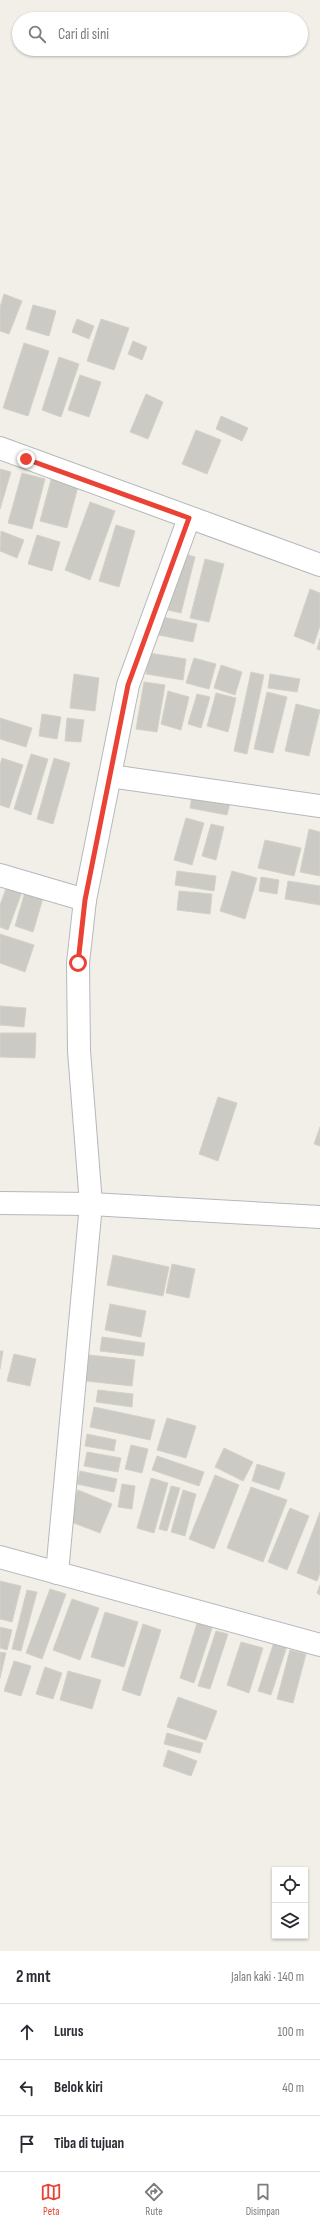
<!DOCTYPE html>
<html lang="id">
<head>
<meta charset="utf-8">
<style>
	:root { --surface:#fff; --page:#f7f7f7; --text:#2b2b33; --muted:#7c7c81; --line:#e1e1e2; --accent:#ea4335 }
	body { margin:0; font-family:"Sofia Sans Condensed",sans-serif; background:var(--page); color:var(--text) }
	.controls { position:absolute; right:12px; bottom:12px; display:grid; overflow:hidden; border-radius:0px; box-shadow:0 1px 3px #0004 }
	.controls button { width:36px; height:36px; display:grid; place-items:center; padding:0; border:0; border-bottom:1px solid var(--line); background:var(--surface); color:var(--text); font:20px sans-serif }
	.stop { position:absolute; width:12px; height:12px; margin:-9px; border:3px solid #ea4335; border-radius:50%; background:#fff }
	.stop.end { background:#ea4335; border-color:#fff; box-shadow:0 1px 4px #0008 }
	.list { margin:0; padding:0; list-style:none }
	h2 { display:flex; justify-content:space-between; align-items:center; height:52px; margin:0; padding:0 16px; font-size:17px }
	h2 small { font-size:13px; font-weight:400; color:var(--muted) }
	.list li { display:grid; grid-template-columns:26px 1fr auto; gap:12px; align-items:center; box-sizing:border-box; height:56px; padding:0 16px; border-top:1px solid var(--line) }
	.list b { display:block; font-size:15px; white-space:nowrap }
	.list em { font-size:13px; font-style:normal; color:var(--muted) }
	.icon { flex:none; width:22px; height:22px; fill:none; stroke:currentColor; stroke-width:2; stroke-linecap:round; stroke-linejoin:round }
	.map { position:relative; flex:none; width:320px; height:1951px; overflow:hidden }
	.search { position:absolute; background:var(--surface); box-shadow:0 1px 3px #0004; left:12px; right:12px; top:12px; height:44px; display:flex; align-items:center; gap:10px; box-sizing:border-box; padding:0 14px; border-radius:22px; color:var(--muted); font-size:15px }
	.sheet { height:220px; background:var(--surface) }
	nav { display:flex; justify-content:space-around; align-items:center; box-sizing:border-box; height:56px; border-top:1px solid var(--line); background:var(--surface); font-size:11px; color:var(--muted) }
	nav a { display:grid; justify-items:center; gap:2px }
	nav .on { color:var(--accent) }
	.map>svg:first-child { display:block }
	.building { fill:#cccac5; stroke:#d6d1c6 }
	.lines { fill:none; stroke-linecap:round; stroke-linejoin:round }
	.street-casing { stroke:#b5b8bc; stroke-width:24 }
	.street { stroke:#fff; stroke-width:22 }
	.route { stroke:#ea4335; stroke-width:5 }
</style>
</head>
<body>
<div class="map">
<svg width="320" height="1951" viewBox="0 0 320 1951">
	<rect width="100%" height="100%" fill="#f1efe8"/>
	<g class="building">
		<polygon points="4,294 22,301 9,334 0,331 0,307"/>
		<polygon points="33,305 56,311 49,336 26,329"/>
		<polygon points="77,319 94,326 89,339 72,332"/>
		<polygon points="101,319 129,328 114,370 87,361"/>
		<polygon points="133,341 147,347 142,360 128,354"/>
		<polygon points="24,343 49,351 28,416 3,408"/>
		<polygon points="59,357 79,364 61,417 42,410"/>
		<polygon points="80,375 101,382 89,417 68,410"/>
		<polygon points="146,394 163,402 148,439 130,432"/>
		<polygon points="221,416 248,428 242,441 216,429"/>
		<polygon points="196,430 221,440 207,474 182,464"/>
		<polygon points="0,469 11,472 0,509"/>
		<polygon points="22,473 45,479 32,529 8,523"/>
		<polygon points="52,476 79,483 67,528 40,521"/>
		<polygon points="90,502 115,511 90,580 65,570"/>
		<polygon points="116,525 135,531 119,587 99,581"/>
		<polygon points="1,531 24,540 17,558 0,551"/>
		<polygon points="37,535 60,542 52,571 28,564"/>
		<polygon points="182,553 195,557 181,613 168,610"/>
		<polygon points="205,559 224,564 209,622 190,618"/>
		<polygon points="310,589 320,593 320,626 314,644 294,636"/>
		<polygon points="158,616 197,624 193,642 154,634"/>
		<polygon points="320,639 320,650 317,649"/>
		<polygon points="149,653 186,659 183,680 146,674"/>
		<polygon points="194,658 216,664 209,689 186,683"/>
		<polygon points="221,665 242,672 235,695 214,688"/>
		<polygon points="251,672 264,675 247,754 234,751"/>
		<polygon points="74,674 99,678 95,711 70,708"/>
		<polygon points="270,674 300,679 297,692 268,688"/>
		<polygon points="144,682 165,685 157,732 136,729"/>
		<polygon points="168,691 189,697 181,730 161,724"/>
		<polygon points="267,692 287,697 273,753 254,749"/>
		<polygon points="216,693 236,698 228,732 207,726"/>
		<polygon points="197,694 210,697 201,728 188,724"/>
		<polygon points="296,704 320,710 309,756 285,751"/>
		<polygon points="42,714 61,717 57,739 39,736"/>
		<polygon points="0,718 32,728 26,747 0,739"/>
		<polygon points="67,718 84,720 81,742 65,741"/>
		<polygon points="31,754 48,759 31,815 14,809"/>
		<polygon points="2,758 23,765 9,808 0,805 0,765"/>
		<polygon points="54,758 70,763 53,824 37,819"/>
		<polygon points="192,795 230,803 227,815 190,808"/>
		<polygon points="186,818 204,823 192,865 174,860"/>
		<polygon points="211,824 224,827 216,860 202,856"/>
		<polygon points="309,829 320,832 320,876 300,872"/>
		<polygon points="265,840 301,848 294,876 258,868"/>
		<polygon points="177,871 216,876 214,891 175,885"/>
		<polygon points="232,871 257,878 245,919 220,911"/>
		<polygon points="261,877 279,880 277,894 259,891"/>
		<polygon points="288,881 320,886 320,905 285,899"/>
		<polygon points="8,883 23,889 8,930 0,927 0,905"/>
		<polygon points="179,891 212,894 210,914 177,910"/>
		<polygon points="25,892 43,898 33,932 15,926"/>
		<polygon points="0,934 34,945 25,972 0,963"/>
		<polygon points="0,1006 26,1008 24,1027 0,1025"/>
		<polygon points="0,1033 36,1033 35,1058 0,1057"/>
		<polygon points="218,1097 237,1103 218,1161 199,1154"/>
		<polygon points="320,1127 320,1146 314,1144"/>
		<polygon points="113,1255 169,1267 163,1296 107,1285"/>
		<polygon points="172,1264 195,1269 189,1298 166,1293"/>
		<polygon points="110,1304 146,1311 141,1337 105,1330"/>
		<polygon points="102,1337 145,1343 143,1356 100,1351"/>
		<polygon points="0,1351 3,1351 0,1369"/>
		<polygon points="14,1354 36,1359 30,1386 7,1381"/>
		<polygon points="89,1355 135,1360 132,1386 86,1381"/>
		<polygon points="98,1390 133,1394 132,1407 96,1402"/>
		<polygon points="94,1407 155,1420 150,1440 90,1427"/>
		<polygon points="167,1418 196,1426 186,1458 157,1450"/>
		<polygon points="87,1434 116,1440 114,1451 85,1446"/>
		<polygon points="131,1445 148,1449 142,1473 125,1469"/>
		<polygon points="224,1448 253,1462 243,1481 215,1467"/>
		<polygon points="87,1452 121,1458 118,1472 84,1466"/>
		<polygon points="157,1456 204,1472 199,1486 152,1470"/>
		<polygon points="257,1464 285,1473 279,1490 252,1481"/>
		<polygon points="80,1471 117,1479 114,1492 77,1484"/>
		<polygon points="215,1475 239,1485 214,1549 189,1539"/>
		<polygon points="151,1478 168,1483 154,1533 137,1528"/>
		<polygon points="122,1484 135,1486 132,1509 118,1507"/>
		<polygon points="171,1486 180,1488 167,1531 159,1529"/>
		<polygon points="251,1487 287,1500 263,1562 227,1548"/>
		<polygon points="78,1490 112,1504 100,1533 66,1520"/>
		<polygon points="183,1490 196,1494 185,1536 171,1532"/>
		<polygon points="290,1508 309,1516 287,1570 268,1562"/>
		<polygon points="320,1512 320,1573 317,1581 297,1573"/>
		<polygon points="0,1581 21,1586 12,1622 0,1619"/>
		<polygon points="320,1585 320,1595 317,1593"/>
		<polygon points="50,1589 66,1594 42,1659 26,1653"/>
		<polygon points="27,1590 37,1592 21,1651 12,1649"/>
		<polygon points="72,1599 99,1608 80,1660 53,1650"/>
		<polygon points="105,1612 138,1622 124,1667 91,1657"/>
		<polygon points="198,1620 213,1625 194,1683 180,1678"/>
		<polygon points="143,1624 161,1630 140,1696 122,1690"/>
		<polygon points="0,1627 12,1630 7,1650 0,1648"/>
		<polygon points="216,1631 228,1634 210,1689 198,1686"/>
		<polygon points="275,1639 288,1643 271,1695 258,1691"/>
		<polygon points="241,1642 263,1648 249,1693 227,1685"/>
		<polygon points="290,1650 306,1654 293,1703 277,1699"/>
		<polygon points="0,1652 6,1653 0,1678"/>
		<polygon points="14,1661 31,1666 21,1696 4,1691"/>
		<polygon points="45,1667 62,1673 53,1699 36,1694"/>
		<polygon points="68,1671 101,1680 92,1709 60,1700"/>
		<polygon points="178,1697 217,1711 206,1740 167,1727"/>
		<polygon points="167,1733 203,1743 200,1753 164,1744"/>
		<polygon points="168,1750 197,1761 191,1776 163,1766"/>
	</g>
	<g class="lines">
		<defs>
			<g id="street">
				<polyline points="0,448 320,565"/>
				<polyline points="110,776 320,806"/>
				<polyline points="0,875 85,900"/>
				<polyline points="0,1203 91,1204 320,1217"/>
				<polyline points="0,1557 320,1645"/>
				<polyline points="57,1573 91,1204 79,1051 78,963 85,900 128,685 189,518"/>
			</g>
		</defs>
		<use href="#street" class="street-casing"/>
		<use href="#street" class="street"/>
	</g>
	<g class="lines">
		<polyline class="route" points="26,459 189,518 128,685 85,900 78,963"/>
	</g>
</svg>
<div class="controls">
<button><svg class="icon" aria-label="locate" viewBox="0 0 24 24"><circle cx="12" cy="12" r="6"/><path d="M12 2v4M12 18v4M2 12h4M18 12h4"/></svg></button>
<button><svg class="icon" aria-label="layers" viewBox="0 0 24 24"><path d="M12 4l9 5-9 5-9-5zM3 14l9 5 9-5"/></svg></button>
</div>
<div class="stop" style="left:78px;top:963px"></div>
<div class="stop end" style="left:26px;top:459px"></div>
<div class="search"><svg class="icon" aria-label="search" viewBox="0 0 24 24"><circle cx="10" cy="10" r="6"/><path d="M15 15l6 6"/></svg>Cari di sini</div>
</div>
<section class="sheet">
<h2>2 mnt<small>Jalan kaki · 140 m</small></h2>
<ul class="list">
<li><svg class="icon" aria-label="ahead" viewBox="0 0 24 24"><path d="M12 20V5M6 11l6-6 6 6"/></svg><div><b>Lurus</b></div><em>100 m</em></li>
<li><svg class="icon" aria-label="left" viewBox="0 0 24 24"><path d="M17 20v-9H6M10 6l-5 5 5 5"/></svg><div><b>Belok kiri</b></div><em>40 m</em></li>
<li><svg class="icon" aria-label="arrive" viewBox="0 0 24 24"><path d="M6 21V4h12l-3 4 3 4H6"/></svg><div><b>Tiba di tujuan</b></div></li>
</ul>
</section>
<nav>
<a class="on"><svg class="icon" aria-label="map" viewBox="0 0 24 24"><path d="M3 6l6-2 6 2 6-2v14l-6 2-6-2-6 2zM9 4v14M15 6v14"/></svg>Peta</a>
<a><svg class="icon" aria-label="directions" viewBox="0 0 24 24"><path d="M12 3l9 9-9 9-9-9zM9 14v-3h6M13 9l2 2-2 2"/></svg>Rute</a>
<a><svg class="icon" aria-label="saved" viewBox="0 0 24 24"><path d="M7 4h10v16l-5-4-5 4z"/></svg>Disimpan</a>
</nav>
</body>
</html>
